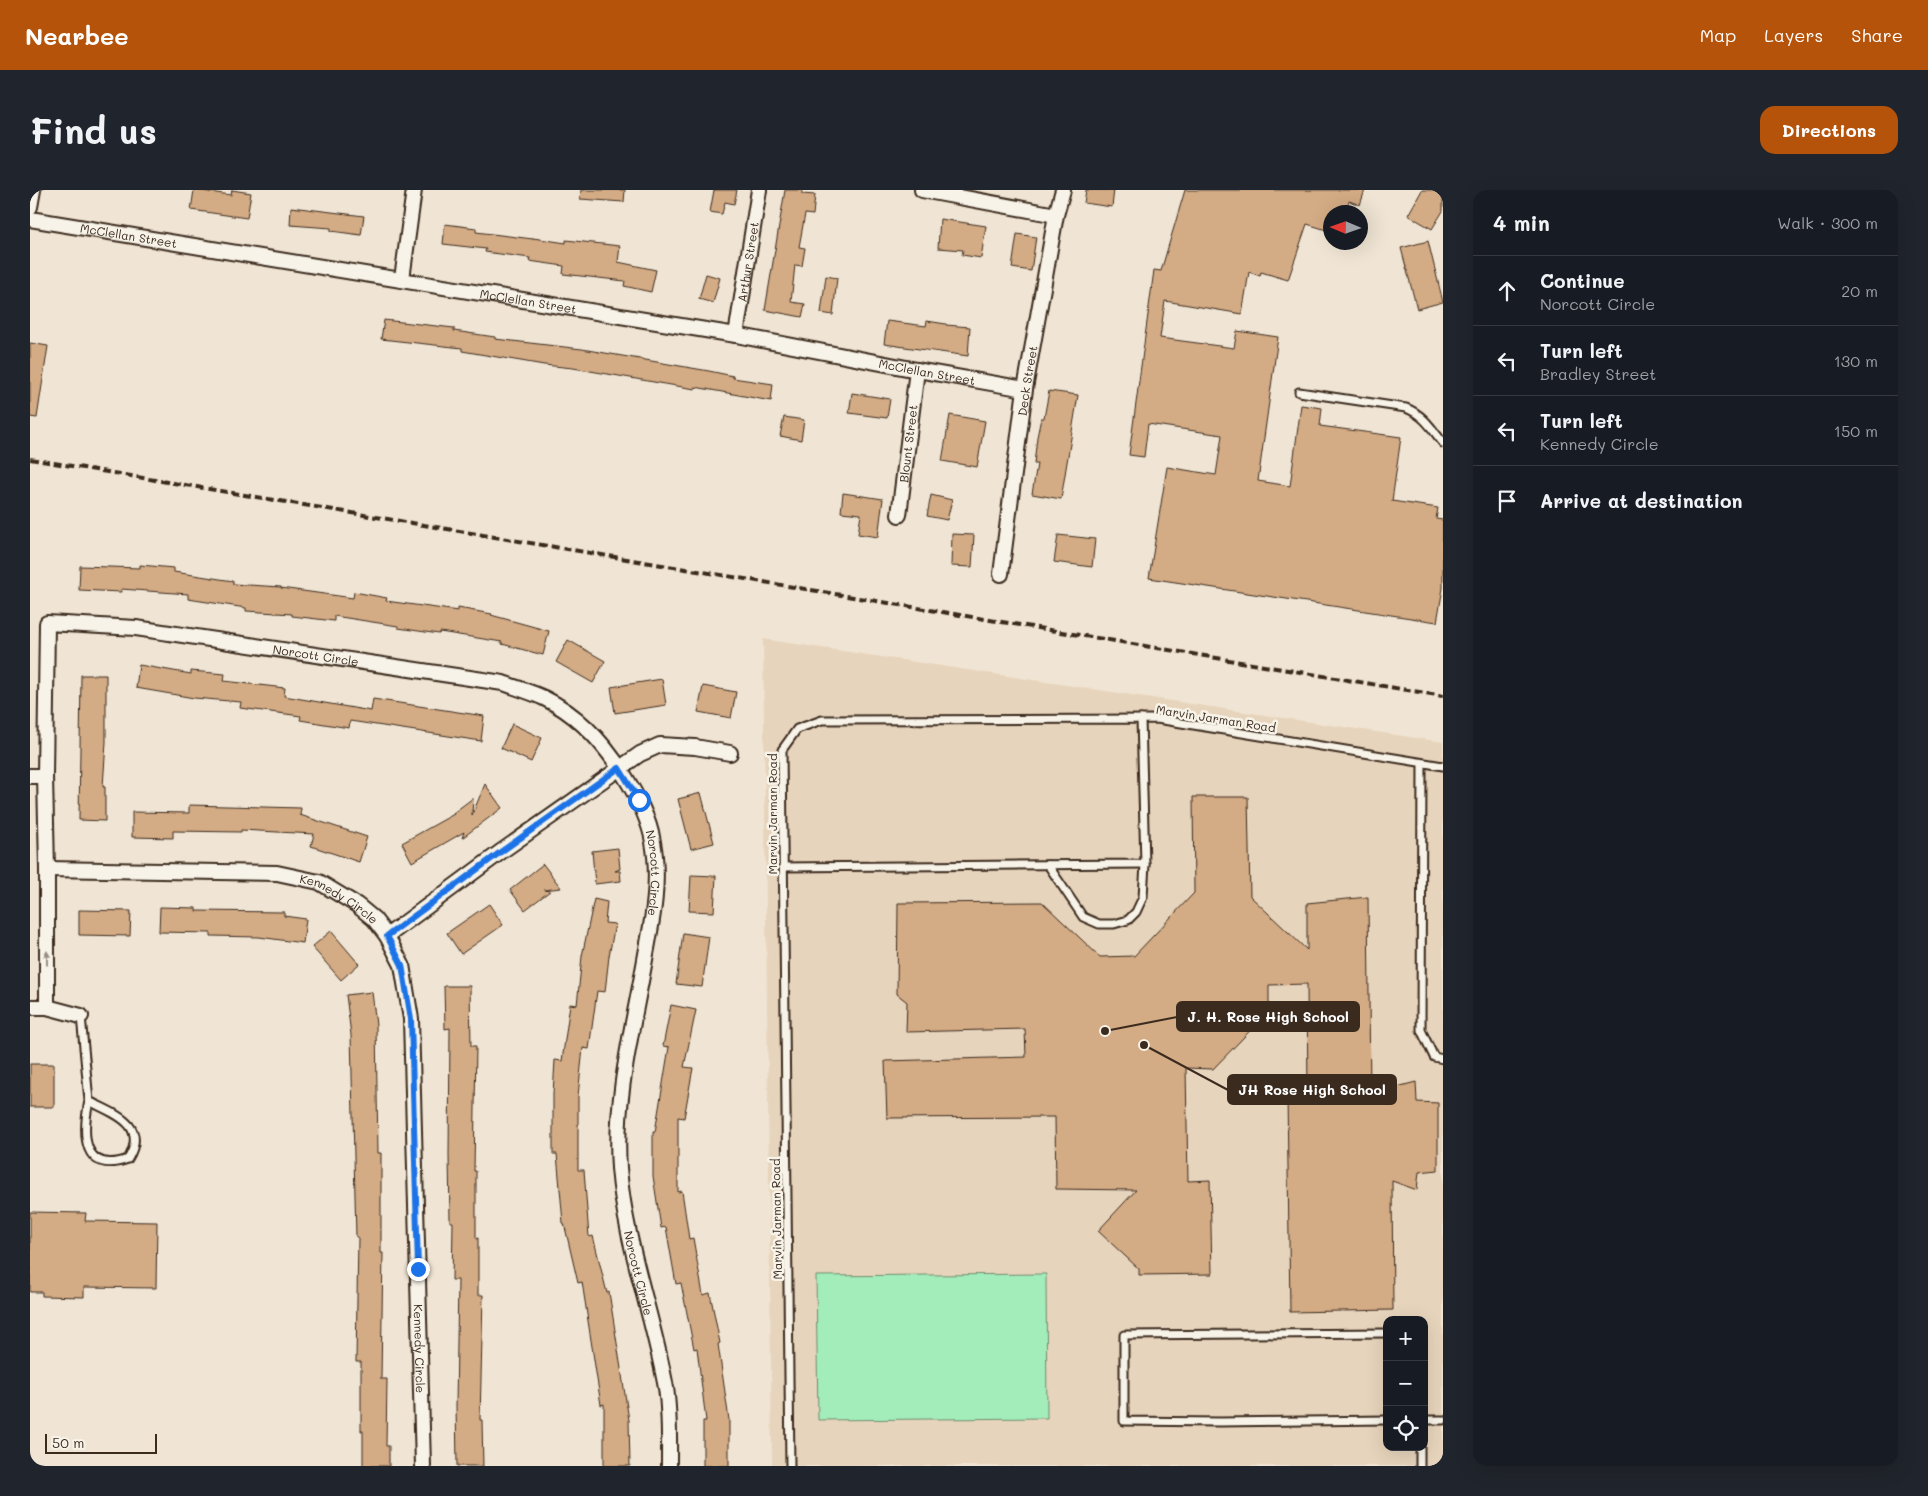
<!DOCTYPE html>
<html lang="en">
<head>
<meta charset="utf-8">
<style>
	:root { --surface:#171b24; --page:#20242c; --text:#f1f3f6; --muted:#9ea1a6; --line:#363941; --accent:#b45309 }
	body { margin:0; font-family:Mali,sans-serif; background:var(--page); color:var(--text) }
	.controls { position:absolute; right:15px; bottom:15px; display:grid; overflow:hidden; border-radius:10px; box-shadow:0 5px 20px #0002 }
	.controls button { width:45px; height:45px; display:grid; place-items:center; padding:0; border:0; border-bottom:1px solid var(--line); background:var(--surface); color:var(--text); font:25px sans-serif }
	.compass { position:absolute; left:1293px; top:15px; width:45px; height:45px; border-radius:50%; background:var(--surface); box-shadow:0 5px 20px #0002; rotate:272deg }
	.scale { position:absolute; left:15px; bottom:12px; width:112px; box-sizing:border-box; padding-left:5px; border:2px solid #3b2a1e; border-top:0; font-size:14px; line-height:18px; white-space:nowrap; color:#3b2a1e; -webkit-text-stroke:4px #f7f3e8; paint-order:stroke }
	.stop { position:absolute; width:15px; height:15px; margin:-11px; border:4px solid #1a73e8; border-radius:50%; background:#fff }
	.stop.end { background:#1a73e8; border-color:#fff; box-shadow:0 1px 5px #0008 }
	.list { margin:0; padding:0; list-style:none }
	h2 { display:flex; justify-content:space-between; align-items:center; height:65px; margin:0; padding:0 20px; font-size:21px }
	h2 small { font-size:16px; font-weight:400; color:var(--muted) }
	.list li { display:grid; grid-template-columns:32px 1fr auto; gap:15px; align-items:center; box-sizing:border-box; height:70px; padding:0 20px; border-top:1px solid var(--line) }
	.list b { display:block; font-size:19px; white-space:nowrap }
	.list p { margin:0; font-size:16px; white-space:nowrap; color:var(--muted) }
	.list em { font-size:16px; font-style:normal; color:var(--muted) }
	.icon { flex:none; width:28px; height:28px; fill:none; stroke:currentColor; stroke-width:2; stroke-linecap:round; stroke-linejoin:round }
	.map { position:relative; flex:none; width:1413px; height:1276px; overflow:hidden; border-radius:15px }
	header { display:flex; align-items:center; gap:30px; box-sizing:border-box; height:70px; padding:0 25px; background:var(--accent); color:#fff }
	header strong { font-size:24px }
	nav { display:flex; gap:28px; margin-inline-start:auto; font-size:18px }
	.intro { display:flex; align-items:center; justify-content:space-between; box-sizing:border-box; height:120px; padding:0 30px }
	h1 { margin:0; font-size:35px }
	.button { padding:12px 22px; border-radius:15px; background:var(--accent); color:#fff; font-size:18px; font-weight:700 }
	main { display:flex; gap:30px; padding:0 30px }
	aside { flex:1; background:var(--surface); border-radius:15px; box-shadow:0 5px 20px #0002 }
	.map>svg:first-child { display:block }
	.built { fill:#e7d4bc; fill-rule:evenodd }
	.green { fill:#a3edbb; stroke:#6f8c6c }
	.building { fill:#d3ab84; stroke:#3b2a1e }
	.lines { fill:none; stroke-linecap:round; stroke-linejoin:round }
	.service-casing { stroke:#3b2a1e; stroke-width:11 }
	.minor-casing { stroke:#3b2a1e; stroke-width:18 }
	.service { stroke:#f7f3e8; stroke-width:7 }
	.minor { stroke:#f7f3e8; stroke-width:14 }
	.rail { stroke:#3b2a1e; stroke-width:4; stroke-dasharray:8 4; stroke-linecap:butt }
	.oneway { fill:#998e83 }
	.route { stroke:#1a73e8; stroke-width:6 }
	.labels { text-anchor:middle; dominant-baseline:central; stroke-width:5; stroke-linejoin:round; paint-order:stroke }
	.street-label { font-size:12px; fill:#3b2a1e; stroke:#f7f3e8 }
	.leader { fill:none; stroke:#3b2a1e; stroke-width:2 }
	.callout-dot { fill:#3b2a1e; stroke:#f7f3e8; stroke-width:2 }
	.callout { fill:#3b2a1e; stroke:#3b2a1e; stroke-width:2 }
	.callout-label { font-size:14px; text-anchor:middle; font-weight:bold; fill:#fff }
</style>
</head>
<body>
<header>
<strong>Nearbee</strong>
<nav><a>Map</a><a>Layers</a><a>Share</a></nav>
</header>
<div class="intro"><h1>Find us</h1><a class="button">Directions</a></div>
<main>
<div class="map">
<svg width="1413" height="1276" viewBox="0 0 1413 1276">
	<rect width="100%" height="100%" fill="#f0e5d4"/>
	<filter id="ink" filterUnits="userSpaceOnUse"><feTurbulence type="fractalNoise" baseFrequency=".02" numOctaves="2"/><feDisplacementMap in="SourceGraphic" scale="10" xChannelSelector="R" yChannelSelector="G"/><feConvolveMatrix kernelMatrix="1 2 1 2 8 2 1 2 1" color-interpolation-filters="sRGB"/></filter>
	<g filter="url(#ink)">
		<path class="built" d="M 733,449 L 1413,552 L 1413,1276 L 742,1276 ZM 1357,1130 L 1394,1130 L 1394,1257 L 1357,1257 Z"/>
		<polygon class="green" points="1016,1084 1017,1228 788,1230 786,1086"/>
		<g class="building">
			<polygon points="164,0 201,5 202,0 221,3 217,28 161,20"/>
			<polygon points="551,0 595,0 594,12 550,9"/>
			<polygon points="684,0 707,0 704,14 695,12 692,24 680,22"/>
			<polygon points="755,0 772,0 772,4 785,5 783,25 775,24 769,57 775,58 772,76 765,75 761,112 775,114 772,127 735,120"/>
			<polygon points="1056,0 1084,0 1082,17 1054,13"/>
			<polygon points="1155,0 1335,0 1330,15 1319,11 1315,22 1300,22 1300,41 1277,34 1258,90 1231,82 1230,86 1219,82 1212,124 1135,111 1130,148 1204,158 1207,141 1248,147 1228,291 1260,296 1271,215 1292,218 1290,236 1371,247 1362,311 1408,318 1406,329 1413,330 1413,398 1407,432 1119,388 1137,277 1186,285 1192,245 1118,234 1114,267 1099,265 1124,80 1131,81"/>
			<polygon points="1392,0 1413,0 1413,21 1402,39 1378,25"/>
			<polygon points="261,17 334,26 331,45 301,41 301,38 260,35"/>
			<polygon points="910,29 956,36 951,68 932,65 933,60 908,58"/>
			<polygon points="415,34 446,38 446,42 503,49 503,48 536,53 536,50 590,56 588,72 626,80 621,102 594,96 595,91 533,84 534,76 499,71 500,68 455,62 456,59 413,54"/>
			<polygon points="987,44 1006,47 1001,81 982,78"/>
			<polygon points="1398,51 1413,112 1387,119 1371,58"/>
			<polygon points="676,84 690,88 683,113 669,109"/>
			<polygon points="796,86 807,88 803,125 791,123"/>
			<polygon points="354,130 424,138 424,141 465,147 465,149 552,159 679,181 703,186 703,188 743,194 741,211 665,197 665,199 635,194 543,178 514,175 432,161 432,158 351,149"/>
			<polygon points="857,131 896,136 897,131 916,134 916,135 940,137 938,166 854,154"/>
			<polygon points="0,153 18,156 7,228 0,227"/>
			<polygon points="1019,201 1048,205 1031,309 1002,304 1007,274 1004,274 1007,247 1011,228 1014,228"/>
			<polygon points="822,203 860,209 857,228 819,223"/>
			<polygon points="920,225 955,231 947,277 912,271"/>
			<polygon points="754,227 774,230 771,250 750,246"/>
			<polygon points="813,303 853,309 848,347 828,344 831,324 811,322"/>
			<polygon points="901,305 922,310 917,330 897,326"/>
			<polygon points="922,344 944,345 942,377 921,376"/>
			<polygon points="1028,345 1065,349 1062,377 1024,372"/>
			<polygon points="110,375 144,378 144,382 203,391 203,394 251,397 251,398 323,408 324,402 357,408 356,411 428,421 428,418 462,424 461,425 519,441 513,465 472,454 472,452 410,442 409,444 368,438 368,436 304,426 304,431 262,426 262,424 216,421 216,418 158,409 158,404 91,399 91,402 49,400 50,376 110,378"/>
			<polygon points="538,450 575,471 563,493 526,472"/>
			<polygon points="109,475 161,484 161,481 195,484 194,491 255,498 254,506 341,521 343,509 454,526 451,551 320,531 319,538 270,530 271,526 210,518 211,512 164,508 106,498"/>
			<polygon points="51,485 76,485 76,552 73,597 75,597 75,631 49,630"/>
			<polygon points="632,489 636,515 585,523 581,497"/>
			<polygon points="673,496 706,502 701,528 668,522"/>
			<polygon points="482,534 512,548 501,572 471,558"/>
			<polygon points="455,594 472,618 432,648 434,642 382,672 372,653 424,624 423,623 443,608 442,625"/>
			<polygon points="671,603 684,653 661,659 648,609"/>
			<polygon points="1163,607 1218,607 1220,706 1277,760 1277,713 1338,707 1340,904 1386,892 1387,912 1408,913 1408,980 1389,982 1387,1000 1362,991 1363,1120 1260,1122 1257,905 1278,904 1277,794 1239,795 1239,821 1183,879 1156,878 1158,991 1180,990 1182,1084 1109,1085 1109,1079 1068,1041 1106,1000 1026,999 1025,927 857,928 855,871 996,867 995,839 876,842 877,812 867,804 868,713 1012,712 1070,767 1104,766 1164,703"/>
			<polygon points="159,615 271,618 270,625 337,647 329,672 281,656 284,644 211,640 211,642 143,641 143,648 102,647 102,622 159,623"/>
			<polygon points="588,658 590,679 585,681 590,681 591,691 565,694 562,661"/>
			<polygon points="513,674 531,698 514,700 520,701 495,720 480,700"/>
			<polygon points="661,685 686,686 684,722 659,721"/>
			<polygon points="564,709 577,712 575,733 585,734 579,766 575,802 567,801 559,859 553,858 548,906 548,980 554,980 559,1047 563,1046 577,1103 579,1102 599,1230 600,1276 574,1276 574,1214 571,1215 552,1092 548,1093 534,1033 533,1033 527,964 523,964 523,904 525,870 532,871 540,814 547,815 552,766"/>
			<polygon points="459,714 473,735 431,764 417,743"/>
			<polygon points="130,717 166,718 166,721 254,722 254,726 276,729 273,753 229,747 181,746 181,743 129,742"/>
			<polygon points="49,720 101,721 100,746 49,745"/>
			<polygon points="301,741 329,774 311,790 282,757"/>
			<polygon points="653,743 679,747 672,797 646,794"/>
			<polygon points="414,796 440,796 441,856 446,856 444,981 446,981 446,1048 448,1048 448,1105 453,1105 450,1230 452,1230 453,1276 427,1276 426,1215 428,1090 422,1090 423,1032 420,1032 419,965 420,838 415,839"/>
			<polygon points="342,802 346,835 348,963 351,963 351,1063 353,1063 351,1189 357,1189 356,1256 359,1256 359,1276 333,1276 333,1241 331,1241 331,1172 326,1172 328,1047 326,1047 321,845 316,805"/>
			<polygon points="641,815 666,820 654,877 663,878 654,928 648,927 648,1002 652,1001 659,1049 663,1048 673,1105 680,1103 690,1153 688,1154 699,1230 699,1276 673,1276 673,1231 676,1231 667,1158 664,1159 651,1093 646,1094 636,1037 631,1038 623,986 623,942 625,942 639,857 633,856"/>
			<rect x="0" y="874" width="24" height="43"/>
			<polygon points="0,1022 56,1023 55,1031 127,1032 126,1098 54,1097 54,1107 12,1106 12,1102 0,1102"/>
		</g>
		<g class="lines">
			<defs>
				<g id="service">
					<path d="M 1269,202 L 1376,218 C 1394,225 1402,239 1413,253"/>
					<polyline points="1392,573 1391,840 1404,867 1413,869"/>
					<polyline points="1018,675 1053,727 1069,734 1084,734 1098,730 1106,722 1113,707 1115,674"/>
					<polyline points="753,677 1115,674 1111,529"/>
					<path d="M 51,826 L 59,911 C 84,924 119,934 98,969 C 52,985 52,944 59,911"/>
					<polyline points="1357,1143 1094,1145 1094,1231 1190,1232 1357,1230"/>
					<polyline points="1394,1230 1413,1230"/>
					<polyline points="1390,1257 1390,1276"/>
					<polyline points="760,1276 752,560 767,539 792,530 1127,529 1413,576"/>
				</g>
				<g id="minor">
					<polyline points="892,0 1026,25"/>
					<polyline points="0,17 3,0"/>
					<path id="s1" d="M 0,29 L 706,145 L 887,180 L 995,199"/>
					<polyline points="372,89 384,0"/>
					<path id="s2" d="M 706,145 L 729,0"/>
					<path id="s3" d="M 869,325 L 887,180"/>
					<path id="s4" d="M 971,384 L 995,199 L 1026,25 L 1033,0"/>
					<polyline points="0,586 15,586"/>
					<path id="s5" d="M 17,679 L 247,683 L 289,692 L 327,715 L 344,729 L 357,746 L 372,775 L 381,829 L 393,1276"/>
					<polyline points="357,746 472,661 610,564 630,555 665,557 700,563"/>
					<polyline points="0,817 17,817 51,826"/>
					<path id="s6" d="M 17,817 L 17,679 L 15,586 L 17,433 L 106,438 L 473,493 C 487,498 501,502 514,508 C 549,525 574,553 594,585 C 607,606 619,628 623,652 C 630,690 623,727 616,764 C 604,834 584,906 589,978 C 595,1053 623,1125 636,1198 C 640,1224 639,1250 639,1276"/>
				</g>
			</defs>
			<use href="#service" class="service-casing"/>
			<use href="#minor" class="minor-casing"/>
			<use href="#service" class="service"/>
			<use href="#minor" class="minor"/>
			<polyline class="rail" points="0,269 1413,506"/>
		</g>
		<defs><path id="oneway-solid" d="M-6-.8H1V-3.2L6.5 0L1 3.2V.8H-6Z" transform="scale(1.25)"/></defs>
		<use class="oneway" href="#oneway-solid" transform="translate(17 768) rotate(-90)"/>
	</g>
	<g class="lines" filter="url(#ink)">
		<polyline class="route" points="388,1079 381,829 372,775 357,746 472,661 589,578 609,610"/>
	</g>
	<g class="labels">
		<g class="street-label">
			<text stroke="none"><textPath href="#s1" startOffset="100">McClellan Street</textPath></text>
			<text stroke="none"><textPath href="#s2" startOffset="74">Arthur Street</textPath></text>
			<text stroke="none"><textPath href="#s1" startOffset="505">McClellan Street</textPath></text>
			<text stroke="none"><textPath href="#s1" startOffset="910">McClellan Street</textPath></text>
			<text stroke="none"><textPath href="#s4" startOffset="195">Deck Street</textPath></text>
			<text stroke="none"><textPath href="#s3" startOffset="72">Blount Street</textPath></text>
			<text stroke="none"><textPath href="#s6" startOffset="655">Norcott Circle</textPath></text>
			<text transform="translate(1186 528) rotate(9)">Marvin Jarman Road</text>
			<text transform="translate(742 624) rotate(-90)">Marvin Jarman Road</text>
			<text stroke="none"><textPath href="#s6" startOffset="1105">Norcott Circle</textPath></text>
			<text stroke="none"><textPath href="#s5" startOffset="298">Kennedy Circle</textPath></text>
			<text transform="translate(746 1029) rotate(-91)">Marvin Jarman Road</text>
			<text stroke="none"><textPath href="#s6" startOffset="1510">Norcott Circle</textPath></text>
			<text stroke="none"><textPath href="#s5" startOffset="778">Kennedy Circle</textPath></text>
		</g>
	</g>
	<path class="leader" d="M1075 841L1147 827M1114 855L1198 900"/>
	<g class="callout-dot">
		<circle cx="1075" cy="841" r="5"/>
		<circle cx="1114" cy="855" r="5"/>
	</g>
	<g class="callout">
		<rect x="1147" y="812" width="182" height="29" rx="5"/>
		<rect x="1198" y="885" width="168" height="29" rx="5"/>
	</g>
	<g class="callout-label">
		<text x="1238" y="832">J. H. Rose High School</text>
		<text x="1282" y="905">JH Rose High School</text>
	</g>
</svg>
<div class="controls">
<button>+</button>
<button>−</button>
<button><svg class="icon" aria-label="locate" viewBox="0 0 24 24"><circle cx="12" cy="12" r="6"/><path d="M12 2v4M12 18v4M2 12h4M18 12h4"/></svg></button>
</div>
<svg class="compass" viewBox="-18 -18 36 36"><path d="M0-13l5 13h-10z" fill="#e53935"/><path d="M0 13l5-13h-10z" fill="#9ea1a6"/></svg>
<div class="scale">50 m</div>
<div class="stop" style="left:609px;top:610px"></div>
<div class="stop end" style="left:388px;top:1079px"></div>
</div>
<aside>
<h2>4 min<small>Walk · 300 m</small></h2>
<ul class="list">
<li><svg class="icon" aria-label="ahead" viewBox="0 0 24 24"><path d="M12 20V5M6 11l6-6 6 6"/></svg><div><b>Continue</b><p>Norcott Circle</p></div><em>20 m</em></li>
<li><svg class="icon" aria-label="left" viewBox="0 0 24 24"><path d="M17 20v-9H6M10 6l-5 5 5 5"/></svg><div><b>Turn left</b><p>Bradley Street</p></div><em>130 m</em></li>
<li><svg class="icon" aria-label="left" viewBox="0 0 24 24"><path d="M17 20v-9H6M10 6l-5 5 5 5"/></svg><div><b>Turn left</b><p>Kennedy Circle</p></div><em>150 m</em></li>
<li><svg class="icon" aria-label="arrive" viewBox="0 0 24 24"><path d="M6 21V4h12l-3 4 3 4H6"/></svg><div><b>Arrive at destination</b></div></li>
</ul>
</aside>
</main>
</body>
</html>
